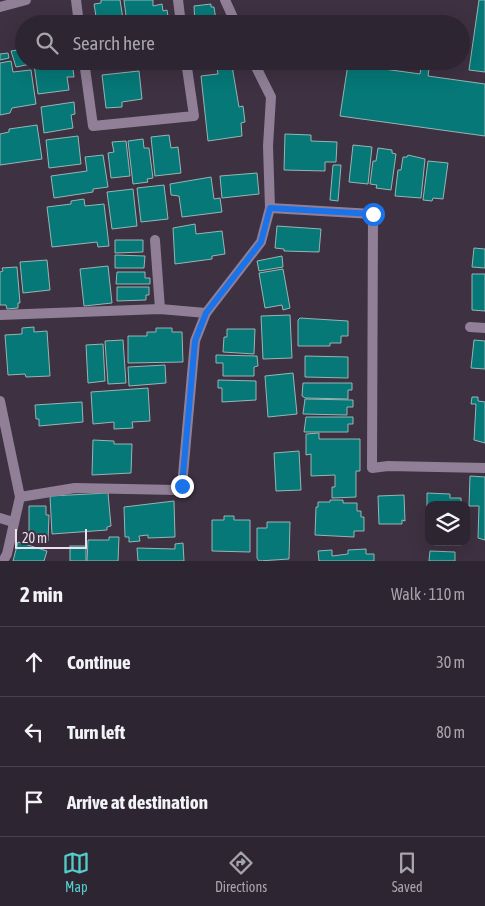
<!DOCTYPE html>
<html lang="en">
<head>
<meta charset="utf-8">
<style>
	:root { --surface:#2e2532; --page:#362d3a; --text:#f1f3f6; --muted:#a7a5ac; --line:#49424d; --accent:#53cdca }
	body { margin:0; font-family:"Asap Condensed",sans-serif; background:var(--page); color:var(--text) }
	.controls { position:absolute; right:15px; bottom:15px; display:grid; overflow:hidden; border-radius:10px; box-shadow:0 5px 20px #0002 }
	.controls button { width:45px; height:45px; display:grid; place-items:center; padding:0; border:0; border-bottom:1px solid var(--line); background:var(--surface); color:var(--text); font:25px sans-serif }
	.scale { position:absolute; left:15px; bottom:12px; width:72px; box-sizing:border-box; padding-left:5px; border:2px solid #eae1ed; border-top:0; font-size:14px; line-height:18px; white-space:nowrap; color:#eae1ed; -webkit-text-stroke:4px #3e3142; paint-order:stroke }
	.stop { position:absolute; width:15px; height:15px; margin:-11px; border:4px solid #1a73e8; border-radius:50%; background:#fff }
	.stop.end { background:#1a73e8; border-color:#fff; box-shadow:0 1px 5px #0008 }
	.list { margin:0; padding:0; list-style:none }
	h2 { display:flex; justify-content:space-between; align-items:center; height:65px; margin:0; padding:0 20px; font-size:21px }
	h2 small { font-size:16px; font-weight:400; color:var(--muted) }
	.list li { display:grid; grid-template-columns:32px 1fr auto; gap:15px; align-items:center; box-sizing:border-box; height:70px; padding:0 20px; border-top:1px solid var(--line) }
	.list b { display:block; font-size:19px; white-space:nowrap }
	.list em { font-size:16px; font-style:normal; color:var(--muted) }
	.icon { flex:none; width:28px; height:28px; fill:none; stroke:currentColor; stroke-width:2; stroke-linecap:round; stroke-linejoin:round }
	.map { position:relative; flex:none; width:485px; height:561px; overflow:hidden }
	.search { position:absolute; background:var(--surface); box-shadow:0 5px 20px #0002; left:15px; right:15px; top:15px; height:55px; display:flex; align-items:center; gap:12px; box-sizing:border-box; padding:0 18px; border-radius:28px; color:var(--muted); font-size:19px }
	.sheet { height:275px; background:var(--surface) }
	nav { display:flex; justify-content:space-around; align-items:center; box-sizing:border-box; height:70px; border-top:1px solid var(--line); background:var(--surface); font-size:14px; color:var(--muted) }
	nav a { display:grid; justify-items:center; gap:2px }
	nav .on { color:var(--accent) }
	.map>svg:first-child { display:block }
	.building { fill:#057877; stroke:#96b6b5 }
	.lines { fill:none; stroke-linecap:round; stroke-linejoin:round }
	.service { stroke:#907f97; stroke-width:10 }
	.minor { stroke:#907f97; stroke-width:10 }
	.route { stroke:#1a73e8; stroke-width:6 }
</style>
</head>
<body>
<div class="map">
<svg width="485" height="561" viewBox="0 0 485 561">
	<rect width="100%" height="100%" fill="#3e3142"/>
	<g class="building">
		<polygon points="101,0 120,0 123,19 97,23 94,4 101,3"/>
		<polygon points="124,0 153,0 153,6 162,4 163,11 167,10 169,22 127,24"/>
		<polygon points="479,0 485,0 485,72 469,70"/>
		<polygon points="211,4 211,7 214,7 216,20 222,19 222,24 195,24 194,6"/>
		<polygon points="60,18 61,24 42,24 45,23 44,20"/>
		<polygon points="24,49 24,61 30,61 31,64 16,67 11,51"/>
		<polygon points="8,53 9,58 0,60 0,54"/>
		<polygon points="11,61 13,72 31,70 36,104 12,108 10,113 0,115 0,63"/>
		<polygon points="53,61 72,62 74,77 67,77 69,90 38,94 34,64"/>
		<polygon points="103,61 133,61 133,62 104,66"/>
		<polygon points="136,61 160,61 160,63 137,66"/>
		<polygon points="422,61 430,61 428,76 485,84 485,136 340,116 348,64 420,74"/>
		<polygon points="232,66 239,107 243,106 245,122 241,123 242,136 208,141 201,76 218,74 217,68"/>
		<polygon points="139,71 142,99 122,102 122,107 106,108 102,75"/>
		<polygon points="74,102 75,114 71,115 73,128 44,133 41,107"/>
		<polygon points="37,125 42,159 0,165 0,134 9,132 9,129"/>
		<polygon points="285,134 311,135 311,141 337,142 336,162 325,162 325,171 284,170"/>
		<polygon points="169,135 171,148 178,147 181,173 155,176 151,137"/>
		<polygon points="78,136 81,164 49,168 46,140"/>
		<polygon points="143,139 144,148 149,148 153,178 147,179 148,182 133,184 128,141"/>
		<polygon points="126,141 130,176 111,178 108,153 114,152 112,142"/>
		<polygon points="353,145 372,147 368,184 349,182"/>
		<polygon points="378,148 392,150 392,153 396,154 391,190 376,188 377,185 370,184 373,161 376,161"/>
		<polygon points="103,155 108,187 93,189 93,192 54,198 51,176 87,171 85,157"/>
		<polygon points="408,155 425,159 421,198 395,196 398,170 401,170 403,157 407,157"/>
		<polygon points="428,161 448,163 443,199 433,198 432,201 423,200"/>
		<polygon points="333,165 341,165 338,201 330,200"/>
		<polygon points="257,173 259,194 222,198 220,176"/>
		<polygon points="211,177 214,199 220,198 222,212 182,217 179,196 171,195 170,184"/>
		<polygon points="164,185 168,219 141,222 137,188"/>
		<polygon points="133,189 137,226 112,229 107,192"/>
		<polygon points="84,199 85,206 104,204 109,246 98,247 97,242 52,247 47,207 71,204 71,201"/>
		<polygon points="195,224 196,234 222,231 225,254 212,256 212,259 175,264 173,228"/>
		<polygon points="277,226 321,229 319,252 284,251 284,249 275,248"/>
		<polygon points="115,240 143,240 143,252 115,253"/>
		<polygon points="474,248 485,249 485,268 472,267"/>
		<polygon points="115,255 145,256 144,268 115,268"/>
		<polygon points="282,256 283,267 259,271 257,261"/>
		<polygon points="47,260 50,290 23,293 20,262"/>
		<polygon points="108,266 112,303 84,306 80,269"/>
		<polygon points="17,267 20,303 18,303 18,308 7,309 6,305 0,305 0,272 3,271 2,268"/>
		<polygon points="283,269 290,308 283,310 282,305 265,308 259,273"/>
		<polygon points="117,272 145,272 145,278 150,278 150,284 116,284"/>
		<polygon points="472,274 485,274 485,311 472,310"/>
		<polygon points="117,287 149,287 149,295 146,295 146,300 117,301"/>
		<polygon points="290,315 292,358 263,359 261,316"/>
		<polygon points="300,318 348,321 348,336 341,336 341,343 330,343 330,346 298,346 298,320"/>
		<polygon points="34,327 34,332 47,331 50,376 26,377 25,374 8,375 5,335 22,334 22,328"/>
		<polygon points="156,328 172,328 172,332 182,332 183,362 128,363 128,336 147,336 147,332 156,332"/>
		<polygon points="227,329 255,329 254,354 223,352 224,337 227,337"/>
		<polygon points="123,340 126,383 108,384 105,341"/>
		<polygon points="474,340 485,341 485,369 471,368"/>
		<polygon points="103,344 105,381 88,383 86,345"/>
		<polygon points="216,355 257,356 258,366 254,367 254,376 223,376 223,363 216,363"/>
		<polygon points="305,356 348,357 348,378 305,377"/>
		<polygon points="165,365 166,383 129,386 128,367"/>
		<polygon points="293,373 297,414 268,417 265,376"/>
		<polygon points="218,380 256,381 256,400 222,402 222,388 218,388"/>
		<polygon points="303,383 352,383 352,390 348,390 348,399 305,398 302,396"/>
		<polygon points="148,388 150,421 132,422 133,428 114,429 114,422 93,424 91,392"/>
		<polygon points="472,397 478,397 478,401 485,402 485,443 474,440 476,404 471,404"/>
		<polygon points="305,399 353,400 353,407 347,407 347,415 303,414"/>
		<polygon points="82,402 83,422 39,426 39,419 36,419 35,405"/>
		<polygon points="306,417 353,417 353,424 348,424 348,432 304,432"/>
		<polygon points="319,433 319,439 360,439 360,471 356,471 356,497 332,498 332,487 335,487 335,475 311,476 311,454 306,455 306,434"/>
		<polygon points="93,440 114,441 114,444 132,444 131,473 92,475"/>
		<polygon points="299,451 301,490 276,491 274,453"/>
		<polygon points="470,476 485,477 485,540 478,538 479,506 469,506"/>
		<polygon points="108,493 111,526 107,527 107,530 52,534 50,496"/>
		<polygon points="427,493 450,494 450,498 461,498 461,505 429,505 429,531 427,531"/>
		<polygon points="404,495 405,521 402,520 402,524 379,524 378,496"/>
		<polygon points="330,500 343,500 343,503 357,503 357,511 361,511 361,517 364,517 364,531 354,531 354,537 315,535 316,507 318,507 318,502 330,502"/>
		<polygon points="174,501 175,537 148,538 148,535 139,536 140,541 129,542 129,537 125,537 124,507"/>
		<polygon points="29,506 46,506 46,515 49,515 48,541 29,541"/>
		<polygon points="224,516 234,516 234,520 250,520 250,552 212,551 212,520 224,520"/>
		<polygon points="267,522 290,522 289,559 259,561 257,558 257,528 267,528"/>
		<polygon points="109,537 119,537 118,561 87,561 88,540 109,540"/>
		<polygon points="18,542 47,551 44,561 13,561"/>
		<polygon points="183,543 184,561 138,561 137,548 175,549 175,544"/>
		<rect x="70" y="546" width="16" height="15"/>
		<polygon points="366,549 366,554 374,554 374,561 319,561 318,551 332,550 332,556 348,554 348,550"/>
		<polygon points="430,551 455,552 455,561 429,561"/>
	</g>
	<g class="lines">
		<g class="service">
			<polyline points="155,240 160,309"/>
			<polyline points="0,315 160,309 206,313"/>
			<polyline points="0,518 13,522"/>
		</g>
		<g class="minor">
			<polyline points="76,0 79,24"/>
			<polyline points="178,0 181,24"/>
			<polyline points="225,0 236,24"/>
			<polyline points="0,7 26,0"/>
			<polyline points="84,61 93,126 194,116 186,61"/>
			<polyline points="270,208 373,214 372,468 388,466 485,468"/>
			<polyline points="470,327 485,328"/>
			<polyline points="0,401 20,497 7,554 3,561"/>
			<polyline points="20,497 75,488 177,490 182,486 195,341 206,313 261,242 270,208 268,146 271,97 253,61"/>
		</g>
	</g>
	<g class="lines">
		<polyline class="route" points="182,486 195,341 206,313 261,242 270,208 373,214"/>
	</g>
</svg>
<div class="controls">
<button><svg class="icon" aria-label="layers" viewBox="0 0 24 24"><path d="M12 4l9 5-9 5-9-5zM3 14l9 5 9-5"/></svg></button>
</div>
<div class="scale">20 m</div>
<div class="stop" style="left:373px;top:214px"></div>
<div class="stop end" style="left:182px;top:486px"></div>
<div class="search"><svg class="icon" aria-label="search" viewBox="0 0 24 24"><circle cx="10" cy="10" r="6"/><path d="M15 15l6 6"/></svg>Search here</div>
</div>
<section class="sheet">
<h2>2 min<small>Walk · 110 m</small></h2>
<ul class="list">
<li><svg class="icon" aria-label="ahead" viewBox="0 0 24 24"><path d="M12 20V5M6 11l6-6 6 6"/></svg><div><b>Continue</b></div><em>30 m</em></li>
<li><svg class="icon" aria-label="left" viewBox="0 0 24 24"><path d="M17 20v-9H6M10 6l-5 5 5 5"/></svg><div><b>Turn left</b></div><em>80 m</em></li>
<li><svg class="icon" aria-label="arrive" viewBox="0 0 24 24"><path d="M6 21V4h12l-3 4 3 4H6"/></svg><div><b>Arrive at destination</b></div></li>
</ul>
</section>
<nav>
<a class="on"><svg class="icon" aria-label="map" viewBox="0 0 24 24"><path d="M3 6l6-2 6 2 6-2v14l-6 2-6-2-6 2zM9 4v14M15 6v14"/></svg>Map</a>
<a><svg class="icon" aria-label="directions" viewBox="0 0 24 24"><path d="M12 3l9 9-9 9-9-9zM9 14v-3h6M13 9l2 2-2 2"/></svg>Directions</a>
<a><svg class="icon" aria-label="saved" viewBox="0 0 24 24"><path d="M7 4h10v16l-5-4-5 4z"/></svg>Saved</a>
</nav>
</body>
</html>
